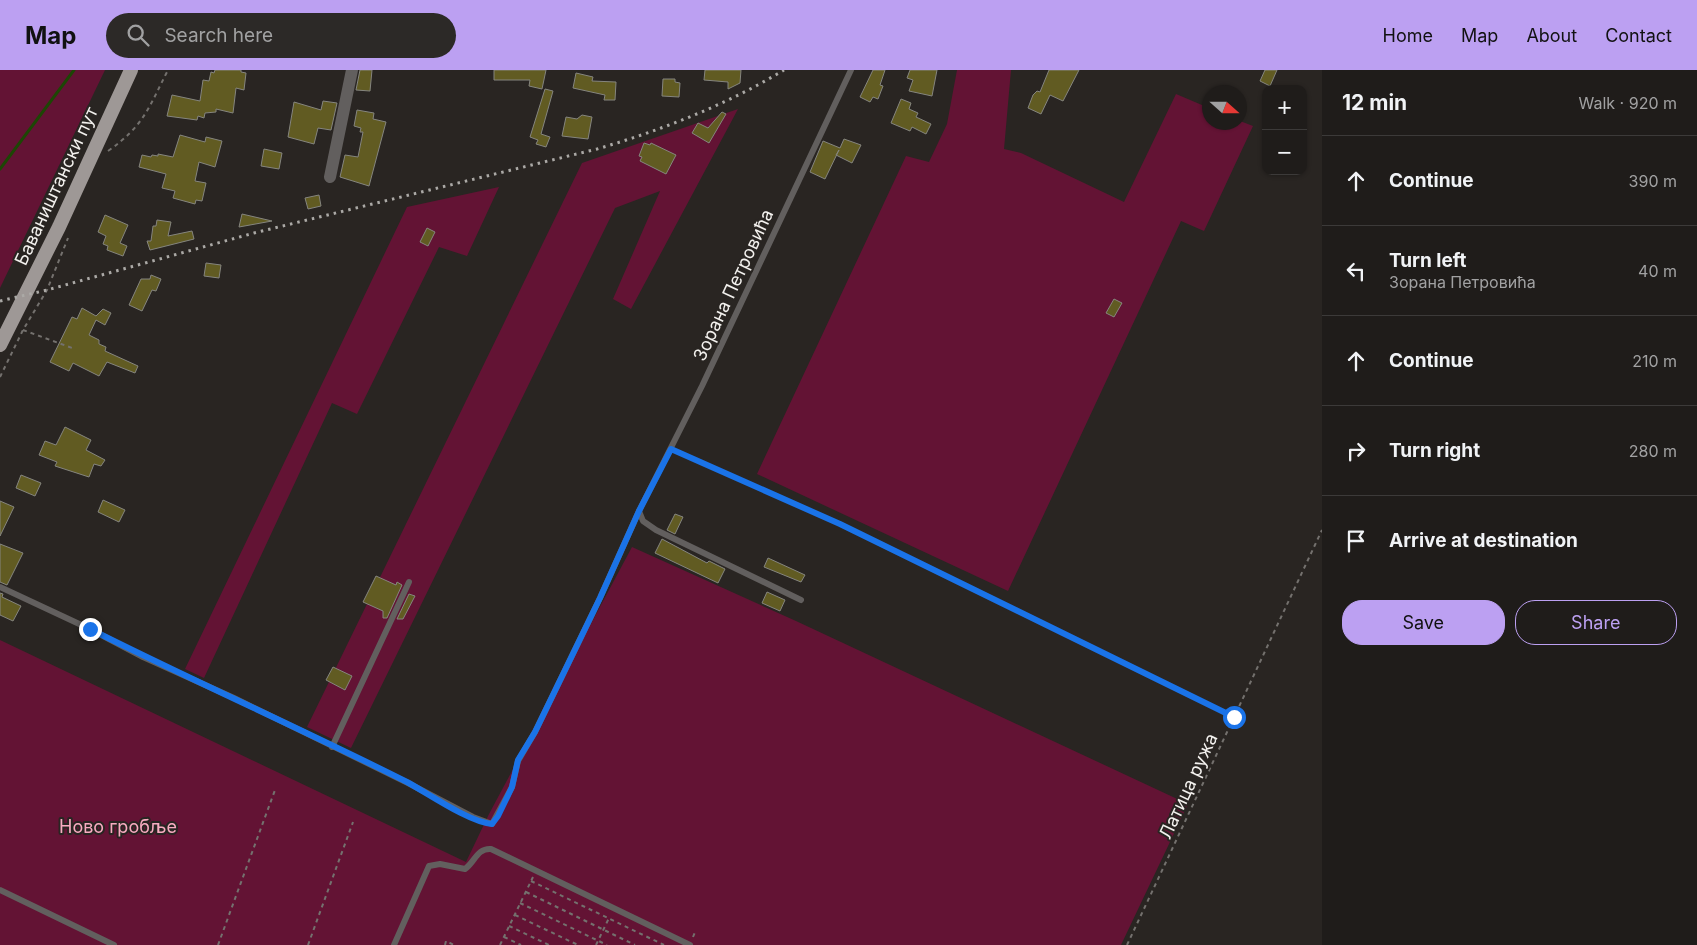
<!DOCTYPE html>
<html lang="en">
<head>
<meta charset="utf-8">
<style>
	:root { --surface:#1f1c1a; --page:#2c2927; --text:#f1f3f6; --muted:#a1a1a2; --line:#3c3a39; --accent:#bca0f2 }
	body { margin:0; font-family:Inter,sans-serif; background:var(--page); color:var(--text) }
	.controls { position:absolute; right:15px; top:15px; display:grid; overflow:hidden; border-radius:10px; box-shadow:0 1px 4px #0004 }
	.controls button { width:45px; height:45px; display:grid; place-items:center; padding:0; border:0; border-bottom:1px solid var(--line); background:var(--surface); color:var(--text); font:25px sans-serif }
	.compass { position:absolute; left:1202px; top:15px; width:45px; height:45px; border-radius:50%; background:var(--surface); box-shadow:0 1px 4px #0004; rotate:111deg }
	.stop { position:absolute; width:15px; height:15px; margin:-11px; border:4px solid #1a73e8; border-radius:50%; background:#fff }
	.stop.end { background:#1a73e8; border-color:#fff; box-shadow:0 1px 5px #0008 }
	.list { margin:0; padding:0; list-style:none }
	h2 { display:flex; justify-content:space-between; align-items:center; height:65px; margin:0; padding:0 20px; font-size:21px }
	h2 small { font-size:16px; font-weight:400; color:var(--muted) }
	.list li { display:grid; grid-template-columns:32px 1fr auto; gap:15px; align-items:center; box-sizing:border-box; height:90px; padding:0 20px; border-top:1px solid var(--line) }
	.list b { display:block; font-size:19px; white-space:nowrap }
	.list p { margin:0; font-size:16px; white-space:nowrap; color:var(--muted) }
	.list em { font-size:16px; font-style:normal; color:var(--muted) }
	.actions { display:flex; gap:10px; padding:15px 20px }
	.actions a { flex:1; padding:11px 0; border:1px solid var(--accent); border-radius:20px; text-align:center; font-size:18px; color:var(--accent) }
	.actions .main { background:var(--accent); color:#111 }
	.icon { flex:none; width:28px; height:28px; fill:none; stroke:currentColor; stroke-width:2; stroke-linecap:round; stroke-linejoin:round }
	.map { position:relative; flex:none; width:1322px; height:875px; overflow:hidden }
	header { display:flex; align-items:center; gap:30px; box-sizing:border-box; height:70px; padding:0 25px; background:var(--accent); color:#111 }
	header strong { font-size:24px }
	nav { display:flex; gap:28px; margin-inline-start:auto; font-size:18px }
	.search { width:350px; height:45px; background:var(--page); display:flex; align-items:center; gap:12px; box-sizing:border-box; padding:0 18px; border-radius:28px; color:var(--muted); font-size:19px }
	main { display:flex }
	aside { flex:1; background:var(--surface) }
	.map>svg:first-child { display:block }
	.green { fill:#631334 }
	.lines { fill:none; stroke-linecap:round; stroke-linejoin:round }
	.stream { stroke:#1d4605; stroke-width:3 }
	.building { fill:#615b22; stroke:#85857f }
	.path { stroke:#74716e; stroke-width:2; stroke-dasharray:4 4; stroke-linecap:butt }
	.service { stroke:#625f5e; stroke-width:6 }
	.minor { stroke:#625f5e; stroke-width:12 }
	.primary { stroke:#9e9896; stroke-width:14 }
	.rail { stroke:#aba9a6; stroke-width:3; stroke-dasharray:2.5 5; stroke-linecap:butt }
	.route { stroke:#1a73e8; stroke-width:6 }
	.labels { text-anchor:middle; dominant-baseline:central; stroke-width:4; stroke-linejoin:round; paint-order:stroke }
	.street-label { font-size:18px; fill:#f3f1ee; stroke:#292522 }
	.park-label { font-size:18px; fill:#f9abc1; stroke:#292522 }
</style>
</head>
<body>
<header>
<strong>Map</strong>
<div class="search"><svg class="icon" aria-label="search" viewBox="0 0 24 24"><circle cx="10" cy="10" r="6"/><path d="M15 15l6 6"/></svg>Search here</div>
<nav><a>Home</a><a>Map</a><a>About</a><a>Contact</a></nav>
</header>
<main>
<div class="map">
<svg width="1322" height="875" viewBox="0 0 1322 875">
	<rect width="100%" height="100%" fill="#292522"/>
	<g class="green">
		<polygon points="0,0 105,0 0,218"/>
		<polygon points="957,0 1011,0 1004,79 1021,83 1124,132 1176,24 1209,38 1210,52 1240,51 1253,56 1204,161 1181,151 1008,521 757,404 906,86 929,92 947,54"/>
		<polygon points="738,39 631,239 613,229 660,121 615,138 351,678 307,657 582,93"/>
		<polygon points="499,117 467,186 439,177 357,344 332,333 204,608 185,599 407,137"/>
		<polygon points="632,477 796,551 1188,734 1121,875 0,875 0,570 466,792 489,744"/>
	</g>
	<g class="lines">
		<polyline class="stream" points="0,99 74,0"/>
	</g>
	<g class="building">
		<polygon points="215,0 241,0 241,2 246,3 244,20 236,18 233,43 216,39 216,42 205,43 204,48 198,46 197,50 167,46 172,25 200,31 203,10 209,11 211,2 214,3"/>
		<polygon points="360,0 372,0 370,21 356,20"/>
		<polygon points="494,0 546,0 542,19 529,16 530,10 494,10"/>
		<polygon points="705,0 741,0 740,13 728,19 728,12 704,10"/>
		<polygon points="873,0 885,0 880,15 883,16 878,29 873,27 870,32 860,27"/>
		<polygon points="910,0 937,0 932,26 909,21 913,10 907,8"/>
		<polygon points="1049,0 1079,0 1063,31 1050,25 1041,44 1028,38 1033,25 1037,21 1040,22"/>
		<polygon points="1265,0 1277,0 1270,16 1260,11"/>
		<polygon points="576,3 593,7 592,11 616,12 615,30 604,30 605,25 573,18"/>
		<polygon points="663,9 675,9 675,12 680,13 679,27 662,26"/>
		<polygon points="545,19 553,21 541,64 550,67 546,77 536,74 538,70 530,67"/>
		<polygon points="901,29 911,33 909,39 918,43 916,47 931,54 926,64 912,57 910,61 891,53"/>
		<polygon points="323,31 337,33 331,60 318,58 314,74 288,67 294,32 321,40"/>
		<polygon points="357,40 374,43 373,49 386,52 369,116 340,107 345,85 358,87 363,62 360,62 361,58 354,56"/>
		<polygon points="722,42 726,44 709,73 692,63 698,53 708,58"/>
		<polygon points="582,45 592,47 588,69 562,66 566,47 577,49"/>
		<polygon points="180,65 205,72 206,67 222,71 215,97 199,92 195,111 206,113 202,131 196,130 195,134 173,128 175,121 162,118 166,104 139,97 142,85 151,87 152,85 158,86 158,84 173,87"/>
		<polygon points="844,69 861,75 852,93 836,85 839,80 825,109 810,102 823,71 840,78"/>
		<polygon points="644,73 650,75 651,73 676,85 666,104 640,91 642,87 639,86"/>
		<polygon points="264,79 282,83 279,99 261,96"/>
		<polygon points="319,125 321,136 308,139 305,128"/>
		<polygon points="242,144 272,151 239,157"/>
		<polygon points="105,145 128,155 120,173 127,176 123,186 107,180 108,176 103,174 106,166 98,162"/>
		<polygon points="157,150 171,152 168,166 192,161 194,169 150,180 147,171 151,171 153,156 156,156"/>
		<polygon points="427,158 435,162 428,176 420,172"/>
		<polygon points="206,193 221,195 219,208 204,206"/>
		<polygon points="151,205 161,209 156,221 152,220 142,241 129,235 141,209 150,209"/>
		<polygon points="1114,229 1122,233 1114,247 1106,243"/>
		<polygon points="82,238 96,246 103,239 111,243 105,255 96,250 89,265 99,270 99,274 106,277 105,281 138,296 135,303 107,292 99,306 73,293 69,301 50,292 72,247 77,249"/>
		<polygon points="65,357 91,370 86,380 105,390 101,396 94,394 89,407 55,396 57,392 39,385 45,371 56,375"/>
		<polygon points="21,405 41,413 35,426 16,418"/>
		<polygon points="103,430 125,440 119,452 98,442"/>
		<polygon points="0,431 14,437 0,466"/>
		<polygon points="675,444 683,447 675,464 667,460"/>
		<polygon points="662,469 707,493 709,491 725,499 718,513 655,483"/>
		<polygon points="0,474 23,483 7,515 0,512"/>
		<polygon points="768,488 805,505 801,512 764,497"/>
		<polygon points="376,506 396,515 397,512 402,515 387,548 383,548 383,541 363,532"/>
		<polygon points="767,522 785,530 780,541 762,533"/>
		<polygon points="0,523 3,524 2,527 21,536 13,551 0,545"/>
		<polygon points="409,524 415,526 403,549 397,549"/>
		<polygon points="333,597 352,606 345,620 326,610"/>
	</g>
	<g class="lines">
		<g class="path">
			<path d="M 108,81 C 144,56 149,37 168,0"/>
			<polyline points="23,260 75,279"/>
			<polyline points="0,307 23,260 47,220 68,168"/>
			<polyline points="679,383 840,454 1234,647"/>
			<polyline points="531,811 664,875"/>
			<polyline points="526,822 635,875"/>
			<polyline points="520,833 607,875"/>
			<polyline points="515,845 578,875"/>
			<polyline points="509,856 549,875"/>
			<polyline points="504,867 521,875"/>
			<polyline points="693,867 695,862"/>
			<polyline points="218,875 275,720"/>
			<polyline points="308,875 353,752"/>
			<polyline points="445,875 446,871 454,875"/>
			<polyline points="500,875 533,807"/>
			<polyline points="596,875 609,848"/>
			<polyline points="1127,875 1322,460"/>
		</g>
		<g class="service">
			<polyline points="639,441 643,451 656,460 801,530"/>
			<polyline points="0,517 90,559 143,587 234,628 408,713 473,747 492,754 512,717 518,691 535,662 600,528 639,441 702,316 851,0"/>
			<polyline points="332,677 409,512"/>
			<polyline points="0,820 114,875"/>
			<path d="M 394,875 L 429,796 L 440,794 L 465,799 C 475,792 477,778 491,779 L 690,875"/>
		</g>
		<polyline class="minor" points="330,107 352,0"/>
		<polyline class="primary" points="0,275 59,157 131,0"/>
		<path class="rail" d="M 0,231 L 47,220 L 254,163 L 597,79 C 662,60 726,35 784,0"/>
	</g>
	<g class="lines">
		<path class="route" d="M 90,559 C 195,612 302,659 407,712 C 429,724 469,752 492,754 L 498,746 L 512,717 L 518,690 L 535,662 L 600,528 L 639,441 L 671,379 L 840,454 L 1234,647"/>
	</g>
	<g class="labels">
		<g class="street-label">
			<text transform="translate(56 116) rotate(-65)">Баваништански пут</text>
			<text transform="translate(733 215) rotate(-65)">Зорана Петровића</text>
			<text transform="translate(1188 716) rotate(-65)">Латица ружа</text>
		</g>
		<g class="park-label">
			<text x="118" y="756">Ново гробље</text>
		</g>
	</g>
</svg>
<div class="controls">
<button>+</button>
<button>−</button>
</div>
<svg class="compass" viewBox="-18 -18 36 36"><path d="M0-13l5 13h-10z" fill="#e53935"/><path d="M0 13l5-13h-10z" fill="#a1a1a2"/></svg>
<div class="stop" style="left:1234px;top:647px"></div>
<div class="stop end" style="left:90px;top:559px"></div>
</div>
<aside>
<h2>12 min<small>Walk · 920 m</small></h2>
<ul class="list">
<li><svg class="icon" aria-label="ahead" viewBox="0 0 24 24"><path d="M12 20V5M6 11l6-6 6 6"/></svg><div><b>Continue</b></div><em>390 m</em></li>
<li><svg class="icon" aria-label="left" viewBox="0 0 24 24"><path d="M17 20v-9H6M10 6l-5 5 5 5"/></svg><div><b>Turn left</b><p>Зорана Петровића</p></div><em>40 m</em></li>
<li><svg class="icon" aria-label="ahead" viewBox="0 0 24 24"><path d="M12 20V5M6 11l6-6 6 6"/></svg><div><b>Continue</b></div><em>210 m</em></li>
<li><svg class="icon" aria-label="right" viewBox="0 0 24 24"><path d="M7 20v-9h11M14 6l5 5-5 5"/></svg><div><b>Turn right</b></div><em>280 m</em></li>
<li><svg class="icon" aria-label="arrive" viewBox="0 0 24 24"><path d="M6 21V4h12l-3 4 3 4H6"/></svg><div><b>Arrive at destination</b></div></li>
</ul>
<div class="actions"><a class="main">Save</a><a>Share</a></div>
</aside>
</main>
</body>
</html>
